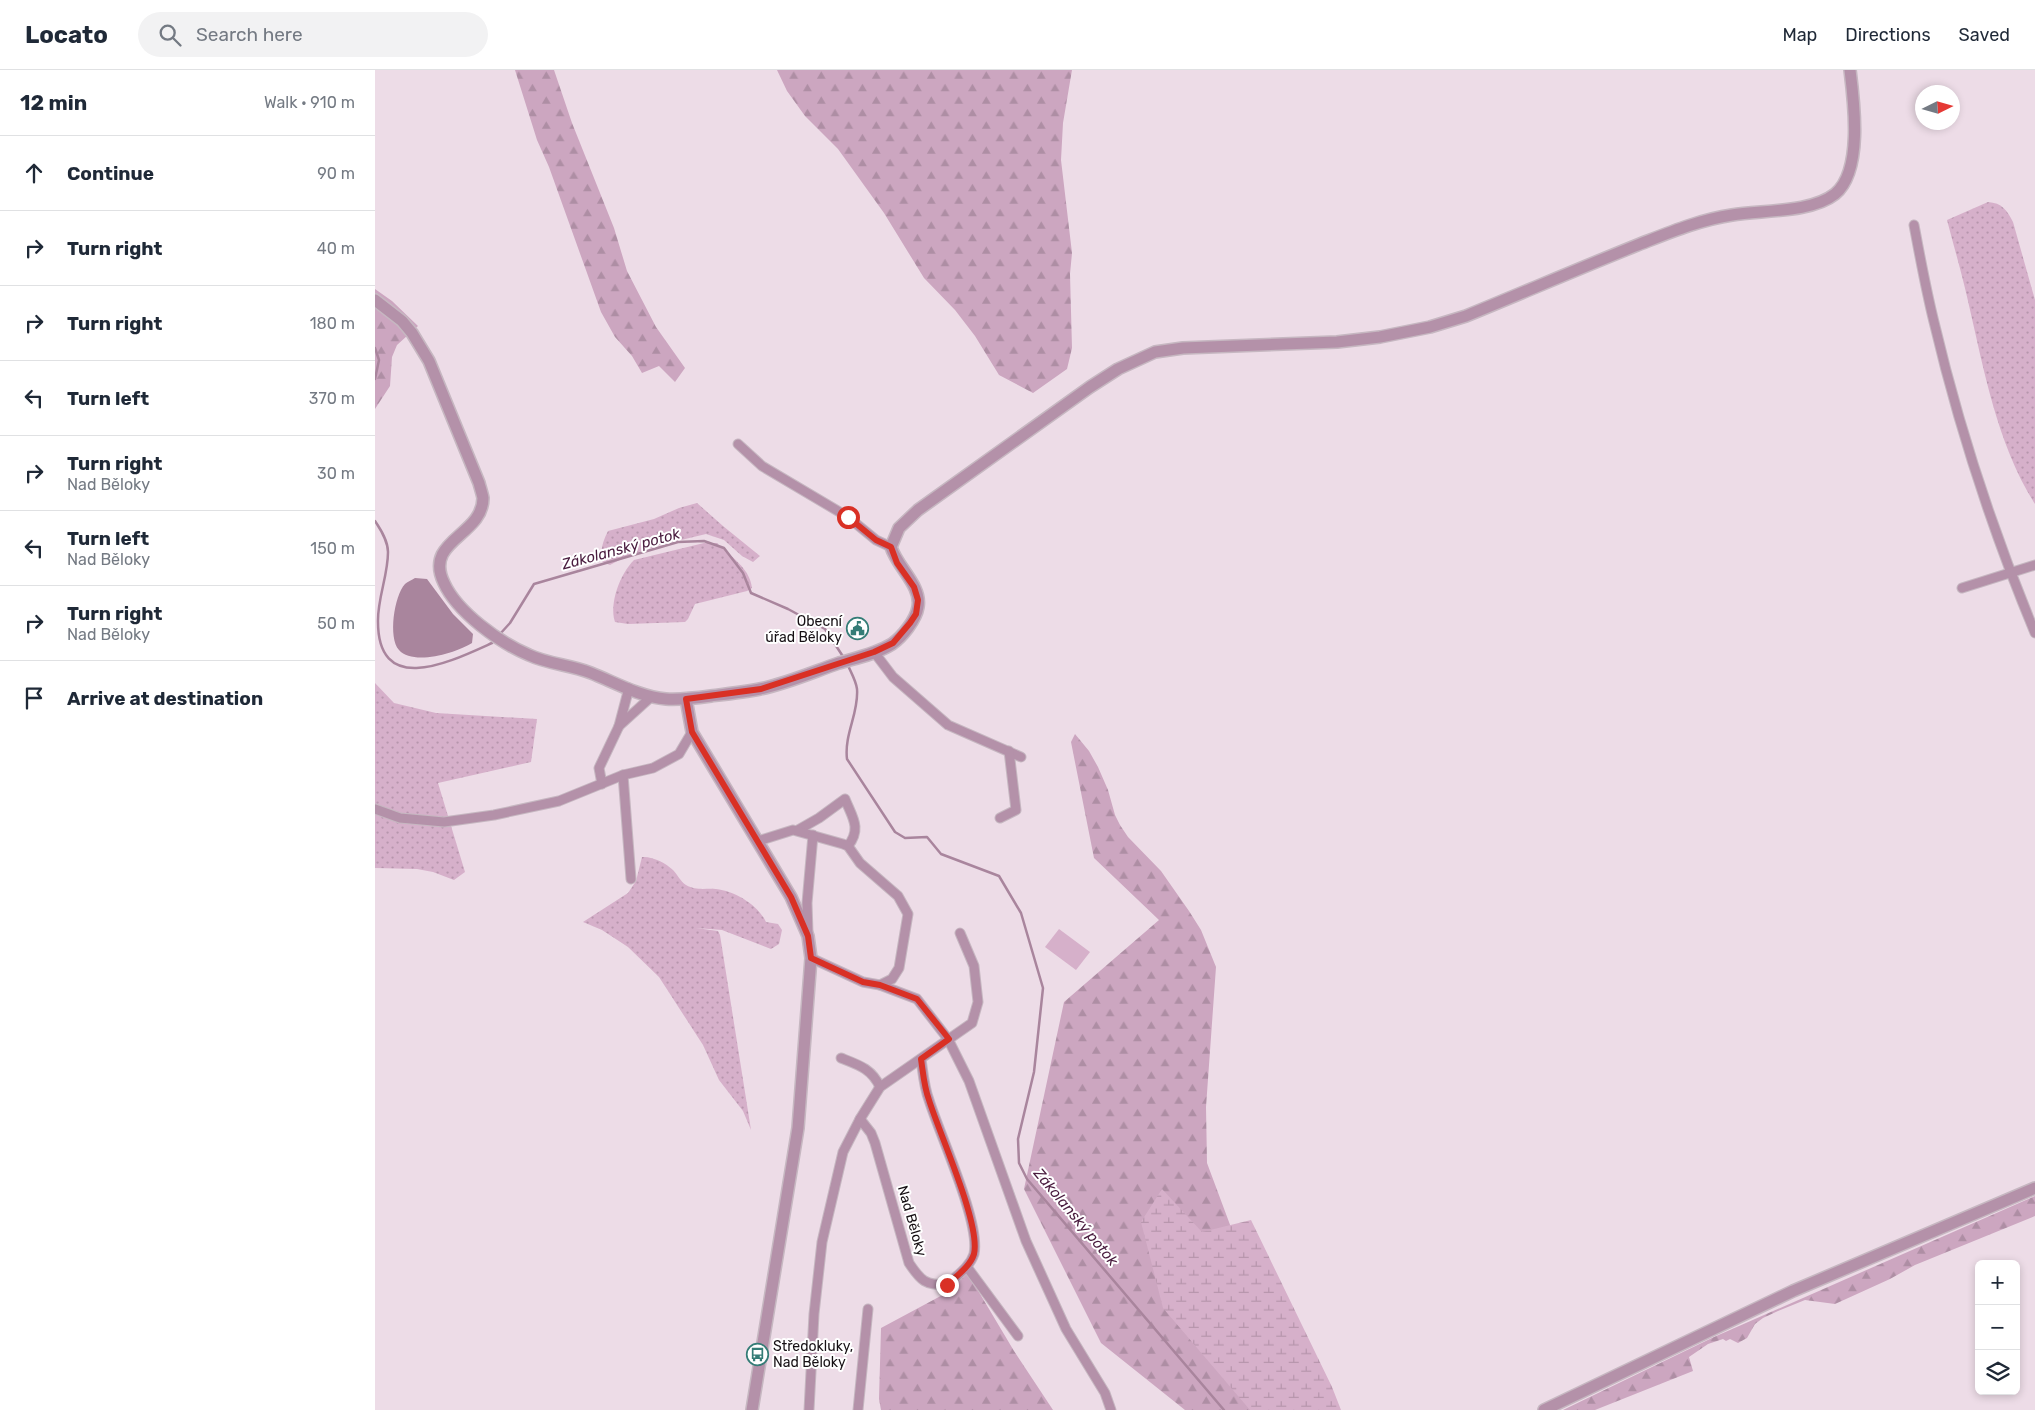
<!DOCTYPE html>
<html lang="en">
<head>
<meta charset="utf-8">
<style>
	:root { --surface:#fff; --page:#f2f2f3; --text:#1f2937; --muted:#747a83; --line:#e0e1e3 }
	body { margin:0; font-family:Rubik,sans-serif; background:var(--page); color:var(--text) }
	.controls { position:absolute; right:15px; bottom:15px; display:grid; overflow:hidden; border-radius:8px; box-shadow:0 2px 8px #0003 }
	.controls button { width:45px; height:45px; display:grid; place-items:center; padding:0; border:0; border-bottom:1px solid var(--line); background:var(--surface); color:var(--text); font:25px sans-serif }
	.compass { position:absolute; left:1540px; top:15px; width:45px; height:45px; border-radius:50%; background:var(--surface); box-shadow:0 2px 8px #0003; rotate:85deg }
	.stop { position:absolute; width:15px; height:15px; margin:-11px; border:4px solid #d93025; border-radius:50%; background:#fff }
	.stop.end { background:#d93025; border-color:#fff; box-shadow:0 1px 5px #0008 }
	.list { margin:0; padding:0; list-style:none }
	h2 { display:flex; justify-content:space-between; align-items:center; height:65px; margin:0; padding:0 20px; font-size:21px }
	h2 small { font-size:16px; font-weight:400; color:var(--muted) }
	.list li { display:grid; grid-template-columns:32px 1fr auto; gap:15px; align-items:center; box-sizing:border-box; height:75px; padding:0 20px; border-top:1px solid var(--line) }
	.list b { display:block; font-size:19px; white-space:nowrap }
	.list p { margin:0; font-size:16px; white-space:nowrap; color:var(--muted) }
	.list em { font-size:16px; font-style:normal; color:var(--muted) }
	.icon { flex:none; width:28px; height:28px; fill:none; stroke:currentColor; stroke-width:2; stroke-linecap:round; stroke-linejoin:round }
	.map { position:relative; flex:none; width:1660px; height:1340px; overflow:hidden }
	header { display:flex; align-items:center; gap:30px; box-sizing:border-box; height:70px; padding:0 25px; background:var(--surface); border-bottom:1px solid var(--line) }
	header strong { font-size:24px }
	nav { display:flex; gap:28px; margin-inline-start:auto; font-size:18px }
	.search { width:350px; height:45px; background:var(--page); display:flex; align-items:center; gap:12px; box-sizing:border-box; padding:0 18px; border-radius:28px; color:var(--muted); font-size:19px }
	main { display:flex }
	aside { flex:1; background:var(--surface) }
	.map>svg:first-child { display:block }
	.grass { fill:url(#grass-dots) }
	.forest { fill:url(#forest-firs) }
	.wetland { fill:url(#wetland-marsh) }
	.pitch { fill:#d6b0ca }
	.water { fill:#a9859d }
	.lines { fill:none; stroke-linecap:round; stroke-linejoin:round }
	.stream { stroke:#a9859d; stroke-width:2.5 }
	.minor-casing { stroke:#c6b7c1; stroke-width:11 }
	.tertiary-casing { stroke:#c6b7c1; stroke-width:14 }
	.minor { stroke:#b491a9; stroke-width:9 }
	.tertiary { stroke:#b491a9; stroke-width:11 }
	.route { stroke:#d93025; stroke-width:6 }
	.labels { text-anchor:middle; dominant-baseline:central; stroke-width:4; stroke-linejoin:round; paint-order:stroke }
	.poi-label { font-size:14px; fill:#161014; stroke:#fff; text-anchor:end }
	.street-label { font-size:14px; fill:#161014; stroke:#fff }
	.water-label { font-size:15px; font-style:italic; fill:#491b3e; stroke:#fff }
</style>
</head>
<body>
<header>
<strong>Locato</strong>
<div class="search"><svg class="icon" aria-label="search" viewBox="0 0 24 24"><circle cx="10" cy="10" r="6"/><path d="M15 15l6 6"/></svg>Search here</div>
<nav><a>Map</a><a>Directions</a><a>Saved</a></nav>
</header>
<main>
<aside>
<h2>12 min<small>Walk · 910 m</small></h2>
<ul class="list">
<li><svg class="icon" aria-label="ahead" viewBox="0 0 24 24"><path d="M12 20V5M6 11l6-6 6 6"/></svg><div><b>Continue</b></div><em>90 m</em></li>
<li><svg class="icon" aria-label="right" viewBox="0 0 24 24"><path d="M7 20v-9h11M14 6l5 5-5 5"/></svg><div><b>Turn right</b></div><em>40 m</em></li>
<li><svg class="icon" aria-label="right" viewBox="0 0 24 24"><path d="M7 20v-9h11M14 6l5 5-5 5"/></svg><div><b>Turn right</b></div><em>180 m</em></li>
<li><svg class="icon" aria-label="left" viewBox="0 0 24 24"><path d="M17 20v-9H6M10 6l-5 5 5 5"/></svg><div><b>Turn left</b></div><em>370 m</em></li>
<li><svg class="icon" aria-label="right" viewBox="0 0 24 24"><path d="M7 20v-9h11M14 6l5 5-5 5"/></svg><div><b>Turn right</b><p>Nad Běloky</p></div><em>30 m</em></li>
<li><svg class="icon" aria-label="left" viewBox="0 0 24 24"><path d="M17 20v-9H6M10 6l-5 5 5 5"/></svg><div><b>Turn left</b><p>Nad Běloky</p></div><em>150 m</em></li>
<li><svg class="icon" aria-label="right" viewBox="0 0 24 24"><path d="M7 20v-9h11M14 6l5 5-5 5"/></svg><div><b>Turn right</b><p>Nad Běloky</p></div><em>50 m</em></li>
<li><svg class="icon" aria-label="arrive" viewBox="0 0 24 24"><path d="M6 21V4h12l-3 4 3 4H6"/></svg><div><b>Arrive at destination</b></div></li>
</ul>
</aside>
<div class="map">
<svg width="1660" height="1340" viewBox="0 0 1660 1340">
	<defs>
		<pattern id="grass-dots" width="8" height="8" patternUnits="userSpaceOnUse" patternTransform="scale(1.25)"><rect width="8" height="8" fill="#d6b0ca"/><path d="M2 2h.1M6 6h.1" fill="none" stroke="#b796ad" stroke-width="1.8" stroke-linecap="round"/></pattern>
		<pattern id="forest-firs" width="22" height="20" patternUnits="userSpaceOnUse" patternTransform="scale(1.25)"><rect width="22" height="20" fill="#cca6c0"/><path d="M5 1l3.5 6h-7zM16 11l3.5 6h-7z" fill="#ae8ea4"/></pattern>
		<pattern id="wetland-marsh" width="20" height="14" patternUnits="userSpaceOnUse" patternTransform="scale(1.25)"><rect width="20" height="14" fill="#d6b0ca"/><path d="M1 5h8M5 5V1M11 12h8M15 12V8" fill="none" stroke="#b796ad"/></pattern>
	</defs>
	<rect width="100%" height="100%" fill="#eddce7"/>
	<g class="grass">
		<path d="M 1613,132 C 1627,133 1632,140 1638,152 L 1660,230 L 1660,434 C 1622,374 1609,300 1593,231 C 1587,204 1579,177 1572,150 Z"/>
		<path d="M 322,433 L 348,456 L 385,486 L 378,492 L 367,486 L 349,470 L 331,464 L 281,476 L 252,486 L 235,495 L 227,492 C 225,480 228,471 233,461 L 279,449 L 304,438 Z"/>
		<path d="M 329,473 L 342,473 C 355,486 375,498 377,518 L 372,521 L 320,534 L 313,549 L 310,552 L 253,554 L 240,552 C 234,533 245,504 259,490 Z"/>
		<polygon points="0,613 19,633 61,643 162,649 156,692 63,713 90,802 79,810 58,802 42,799 0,798"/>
		<path d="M 267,787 C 277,786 291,793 298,800 C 303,805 305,811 311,815 C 322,821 330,818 341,819 C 360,821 383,835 391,852 L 403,854 L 407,860 L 404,874 L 396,879 L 347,860 L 321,858 L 343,861 L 345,865 L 376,1060 L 368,1041 L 344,1010 L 328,975 L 284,907 L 253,877 L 227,860 L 208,852 L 253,823 L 261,811 Z"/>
	</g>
	<g class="forest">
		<polygon points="140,0 179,0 197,53 239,158 252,201 281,257 310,298 300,312 284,296 267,303 257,286 240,267 226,242 174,97 162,70"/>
		<polygon points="402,0 697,0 688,53 686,90 697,183 695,204 697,278 692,299 658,323 624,305 600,266 580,240 549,208 509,143 463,79 430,46 412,21"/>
		<polygon points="0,219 17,231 43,256 22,275 17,287 15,316 0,339"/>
		<polygon points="700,664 714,681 723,697 733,720 740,745 745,755 753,767 786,801 814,841 826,860 841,897 831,1037 832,1093 924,1340 810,1340 726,1273 649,1119 689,932 784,850 719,788 696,672"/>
		<polygon points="1660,1126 1660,1146 1540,1195 1515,1209 1460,1234 1430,1230 1403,1241 1388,1248 1380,1254 1372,1268 1363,1273 1355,1269 1351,1271 1348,1269 1333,1274 1314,1287 1318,1301 1220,1340 1188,1340 1339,1267"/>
		<polygon points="592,1202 639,1281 678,1340 506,1340 504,1329 506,1258 575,1221"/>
	</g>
	<polygon class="wetland" points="787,1119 827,1162 876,1150 957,1317 966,1340 875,1340 788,1238 766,1152"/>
	<polygon class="pitch" points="684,859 715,882 701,900 670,877"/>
	<path class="water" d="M 40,508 L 52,509 L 78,544 L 98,564 L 97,573 C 81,583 38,596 24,580 C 13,568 19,526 30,514 C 32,512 37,510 40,508 Z"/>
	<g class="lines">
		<g class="stream">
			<polyline points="0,278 4,290 0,309"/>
			<path d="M 0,451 C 6,460 13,471 13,482 C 13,505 3,527 3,550 C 2,628 75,592 117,573"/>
			<polyline points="125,564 135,553 159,514 303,472 329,471 349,478 368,503 376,523 413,539 450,559 469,588"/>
			<path d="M 472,593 C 475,601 481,610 482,619 C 484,643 469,664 472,689 L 520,762 L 530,768 L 552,767 L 566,784 L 624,806 L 646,843 L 668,918 L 659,1002 L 643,1069 L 644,1093 L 652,1109 L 849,1340"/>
		</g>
		<defs>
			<g id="minor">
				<path d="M 1539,155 C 1545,187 1551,220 1559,252 C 1584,358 1618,462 1660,563"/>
				<polyline points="363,374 387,396 473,447 501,470 516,477"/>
				<polyline points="1587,518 1660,495"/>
				<polyline points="499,582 518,607 573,655 646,687"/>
				<polyline points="244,656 254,618"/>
				<polyline points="248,705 256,809"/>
				<polyline points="227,714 224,698 244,656 276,627"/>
				<polyline points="0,739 25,748 69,752 119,745 184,731 248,705 278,698 304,684 317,662"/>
				<polyline points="625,748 641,740 634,681"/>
				<path d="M 423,760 L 444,748 L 470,729 C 477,747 487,758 473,776"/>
				<polyline points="383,771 418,760 468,774 473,776 485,793 523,826 533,844 524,898 517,909 505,915"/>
				<polyline points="433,863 432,833 438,765"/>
				<polyline points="436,888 488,912 505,915 542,929 573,969 594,1011 651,1171 691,1259 730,1323 736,1340"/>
				<path d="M 466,988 C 484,995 497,999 505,1017"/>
				<path d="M 485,1049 L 496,1063 L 500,1073 L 534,1193 C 546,1211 550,1215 572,1215 C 581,1206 595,1197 599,1184 C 606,1153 564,1063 554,1030 C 549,1017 548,1002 546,989"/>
				<polyline points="592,1197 643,1266"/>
				<polyline points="434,1340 439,1244 447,1172 468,1082 485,1049 505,1017 597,953 603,932 599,896 585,863"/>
				<polyline points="483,1340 493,1239"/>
			</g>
			<g id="tertiary">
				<path d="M 0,230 L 27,251 L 37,263 L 54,291 L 104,413 C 105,417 107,423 108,428 C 108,466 48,470 69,513 C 82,542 125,573 154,585 C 173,594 196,595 216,603 C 239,612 265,627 291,629 C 306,630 321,628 336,626 C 352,624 369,622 385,619 C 411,614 438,602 464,593 C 481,588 501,584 517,574 C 527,567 541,550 543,537 C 547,516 522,497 516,477 L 524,458 L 543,440 L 715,317 L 743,299 L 780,282 L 808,278 L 962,272 L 1005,267 L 1055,257 L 1091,246 C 1147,223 1203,199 1260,176 C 1291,164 1323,150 1357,145 C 1387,140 1436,143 1460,124 C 1488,101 1479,32 1475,0"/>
				<polyline points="311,629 317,662 416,827 433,866 436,888 423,1058 377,1340"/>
				<polyline points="1169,1340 1418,1221 1660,1118"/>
			</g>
		</defs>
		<use href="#minor" class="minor-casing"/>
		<use href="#tertiary" class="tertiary-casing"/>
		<use href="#minor" class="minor"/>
		<use href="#tertiary" class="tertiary"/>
	</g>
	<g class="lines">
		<path class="route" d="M 473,447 L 501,470 L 516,477 L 522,493 L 539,517 L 543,530 L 541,544 L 535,553 L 518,573 L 499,582 L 386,619 L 311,629 L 317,662 L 416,827 L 433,866 L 436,888 L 488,912 L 505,915 L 542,929 L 574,969 L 546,989 C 548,1002 549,1017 554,1030 C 564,1063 606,1154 599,1184 C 595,1197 581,1206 572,1215"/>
	</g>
	<defs>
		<symbol id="civic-ring" viewBox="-11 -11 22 22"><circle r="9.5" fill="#fff" stroke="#347c76" stroke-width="1.5"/><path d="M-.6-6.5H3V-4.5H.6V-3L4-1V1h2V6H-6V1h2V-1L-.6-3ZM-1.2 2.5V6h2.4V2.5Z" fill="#347c76"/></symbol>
		<symbol id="bus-ring" viewBox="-11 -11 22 22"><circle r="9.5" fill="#fff" stroke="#347c76" stroke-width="1.5"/><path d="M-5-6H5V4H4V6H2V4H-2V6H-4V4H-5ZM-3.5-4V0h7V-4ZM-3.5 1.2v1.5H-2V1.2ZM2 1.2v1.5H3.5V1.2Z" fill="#347c76"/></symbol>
	</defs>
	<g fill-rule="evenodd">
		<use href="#civic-ring" x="470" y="546" width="25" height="25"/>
		<use href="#bus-ring" x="370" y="1272" width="25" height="25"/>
	</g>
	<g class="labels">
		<g class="poi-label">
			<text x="467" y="551">Obecní<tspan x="467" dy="16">úřad Běloky</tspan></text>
			<text x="398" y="1276" text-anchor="start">Středokluky,<tspan x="398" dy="16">Nad Běloky</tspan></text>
		</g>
		<g class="street-label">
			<text transform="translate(537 1151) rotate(74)">Nad Běloky</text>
		</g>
		<g class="water-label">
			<text transform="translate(246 479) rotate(-15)">Zákolanský potok</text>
			<text transform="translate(701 1147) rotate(50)">Zákolanský potok</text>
		</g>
	</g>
</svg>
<div class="controls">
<button>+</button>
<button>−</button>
<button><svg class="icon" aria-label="layers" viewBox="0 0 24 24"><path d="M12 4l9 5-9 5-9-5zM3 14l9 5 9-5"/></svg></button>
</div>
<svg class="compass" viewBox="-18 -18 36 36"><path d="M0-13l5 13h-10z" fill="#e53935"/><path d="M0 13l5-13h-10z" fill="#747a83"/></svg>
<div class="stop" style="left:473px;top:447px"></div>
<div class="stop end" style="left:572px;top:1215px"></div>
</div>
</main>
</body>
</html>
